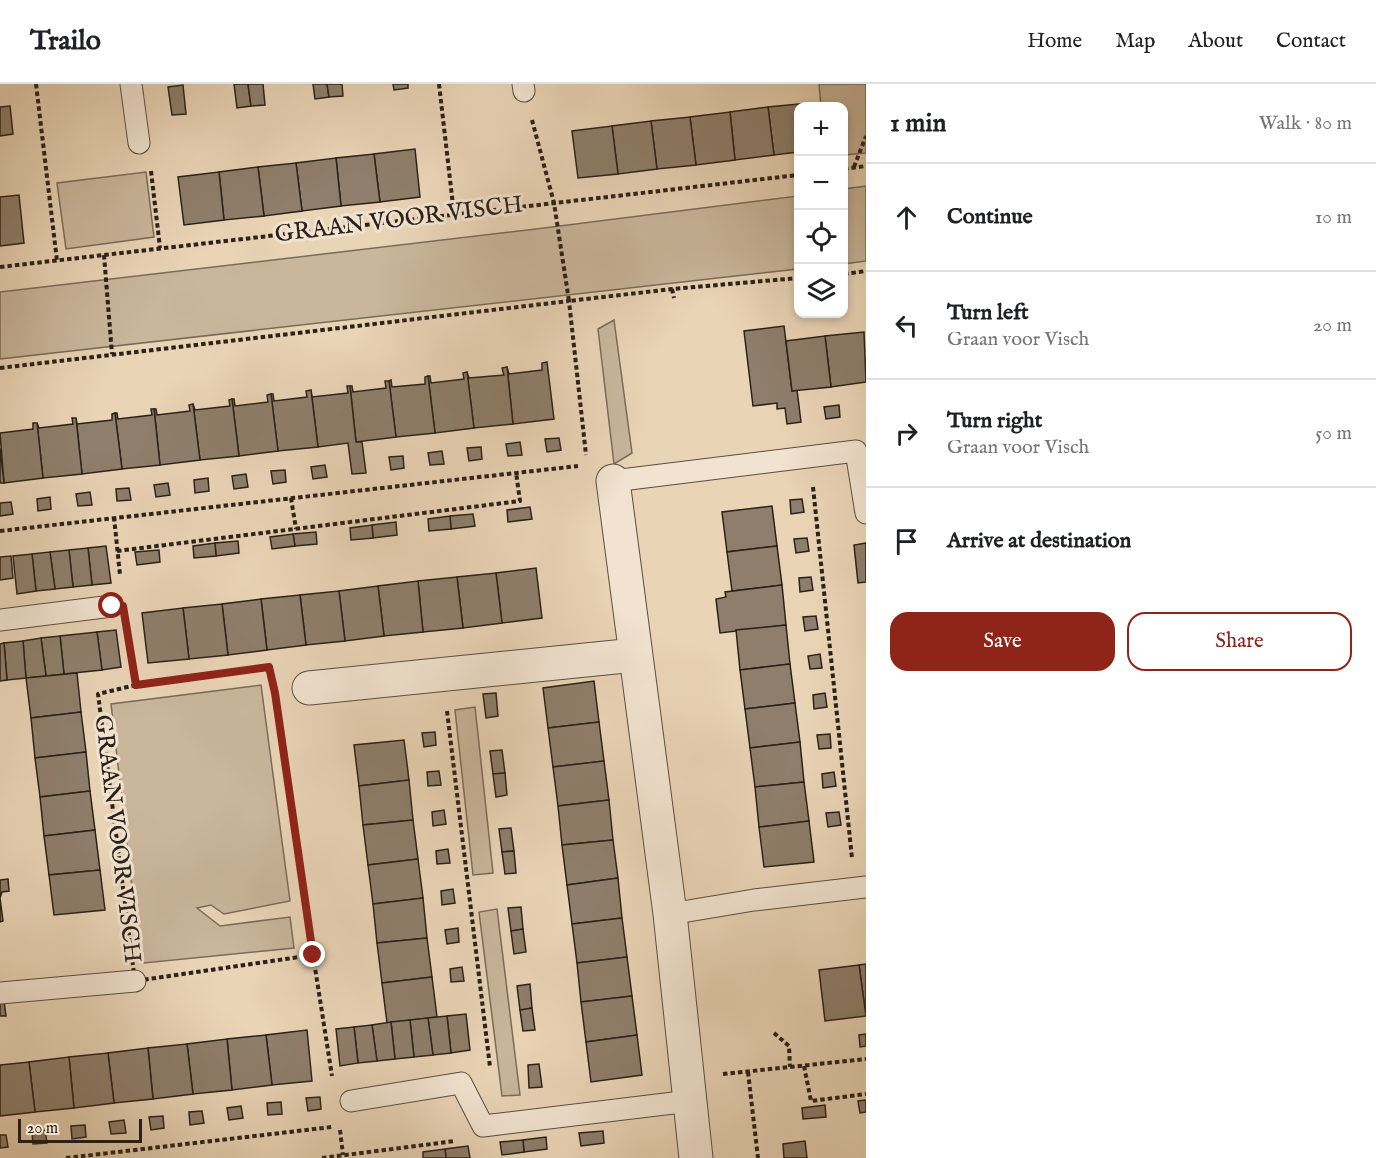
<!DOCTYPE html>
<html lang="en">
<head>
<meta charset="utf-8">
<style>
	:root { --surface:#fff; --page:#f2f2f2; --text:#202124; --muted:#757577; --line:#e0e0e0; --accent:#8f2418 }
	body { margin:0; font-family:"IM FELL English",serif; background:var(--page); color:var(--text) }
	.controls { position:absolute; right:18px; top:18px; display:grid; overflow:hidden; border-radius:12px; box-shadow:0 3px 9px #0003 }
	.controls button { width:54px; height:54px; display:grid; place-items:center; padding:0; border:0; border-bottom:2px solid var(--line); background:var(--surface); color:var(--text); font:30px sans-serif }
	.scale { position:absolute; left:18px; bottom:15px; width:124px; box-sizing:border-box; padding-left:6px; border:3px solid #2b2119; border-top:0; font-size:16px; line-height:21px; white-space:nowrap; color:#2b2119; -webkit-text-stroke:4px #f1e3d0; paint-order:stroke }
	.stop { position:absolute; width:18px; height:18px; margin:-14px; border:4px solid #8f2418; border-radius:50%; background:#fff }
	.stop.end { background:#8f2418; border-color:#fff; box-shadow:0 2px 6px #0008 }
	.list { margin:0; padding:0; list-style:none }
	h2 { display:flex; justify-content:space-between; align-items:center; height:78px; margin:0; padding:0 24px; font-size:26px }
	h2 small { font-size:20px; font-weight:400; color:var(--muted) }
	.list li { display:grid; grid-template-columns:39px 1fr auto; gap:18px; align-items:center; box-sizing:border-box; height:108px; padding:0 24px; border-top:2px solid var(--line) }
	.list b { display:block; font-size:22px; white-space:nowrap }
	.list p { margin:0; font-size:20px; white-space:nowrap; color:var(--muted) }
	.list em { font-size:20px; font-style:normal; color:var(--muted) }
	.actions { display:flex; gap:12px; padding:18px 24px }
	.actions a { flex:1; padding:14px 0; border:2px solid var(--accent); border-radius:18px; text-align:center; font-size:21px; color:var(--accent) }
	.actions .main { background:var(--accent); color:#fff }
	.icon { flex:none; width:33px; height:33px; fill:none; stroke:currentColor; stroke-width:2; stroke-linecap:round; stroke-linejoin:round }
	.map { position:relative; flex:none; width:866px; height:1074px; overflow:hidden }
	header { display:flex; align-items:center; gap:36px; box-sizing:border-box; height:84px; padding:0 30px; background:var(--surface); border-bottom:2px solid var(--line) }
	header strong { font-size:28px }
	nav { display:flex; gap:33px; margin-inline-start:auto; font-size:21px }
	main { display:flex }
	aside { flex:1; background:var(--surface) }
	.map>svg:first-child { display:block }
	.green { fill:#c9b69b; stroke:#7a6c5a; stroke-width:1.5 }
	.building { fill:#8e7e6b; stroke:#2b2119; stroke-width:1.5 }
	.lines { fill:none; stroke-linecap:round; stroke-linejoin:round }
	.service-casing { stroke:#5a4e40; stroke-width:23 }
	.minor-casing { stroke:#5a4e40; stroke-width:35 }
	.path { stroke:#2b2119; stroke-width:4; stroke-dasharray:4.5 3; stroke-linecap:butt }
	.service { stroke:#f1e3d0; stroke-width:21 }
	.minor { stroke:#f1e3d0; stroke-width:33 }
	.route { stroke:#8f2418; stroke-width:8 }
	.labels { text-anchor:middle; dominant-baseline:central; stroke-width:6; stroke-linejoin:round; paint-order:stroke }
	.street-label { font-size:24px; fill:#2b2119; stroke:#f1e3d0 }
</style>
</head>
<body>
<header>
<strong>Trailo</strong>
<nav><a>Home</a><a>Map</a><a>About</a><a>Contact</a></nav>
</header>
<main>
<div class="map">
<svg width="866" height="1074" viewBox="0 0 866 1074">
	<rect width="100%" height="100%" fill="#e9d4b6"/>
	<filter id="stains"><feTurbulence type="fractalNoise" baseFrequency=".00333" numOctaves="4"/><feColorMatrix values="0 0 0 0 .2 0 0 0 0 .09 0 0 0 0 .02 0 0 0 .5 -.17"/></filter>
	<radialGradient id="worn" r=".72"><stop offset=".6" stop-color="#630" stop-opacity="0"/><stop offset="1" stop-color="#630" stop-opacity=".3"/></radialGradient>
	<g class="green">
		<polygon points="819,0 866,0 866,69 844,71 844,22 821,22"/>
		<polygon points="146,88 154,153 66,165 57,99"/>
		<polygon points="866,102 866,177 844,180 844,105"/>
		<polygon points="798,112 798,185 0,275 0,208 528,146"/>
		<polygon points="614,236 632,369 614,380 598,245"/>
		<polygon points="261,601 290,817 224,830 211,821 197,824 220,842 290,833 294,864 144,879 133,812 111,620"/>
		<polygon points="475,623 493,789 473,791 455,626"/>
		<polygon points="497,825 520,1011 502,1012 479,828"/>
	</g>
	<g class="building">
		<polygon points="234,0 248,0 251,22 237,24"/>
		<polygon points="248,0 263,0 265,21 251,22"/>
		<polygon points="313,0 327,0 329,13 315,15"/>
		<polygon points="327,0 342,0 343,12 329,13"/>
		<polygon points="393,0 408,0 408,4 394,6"/>
		<polygon points="183,1 186,30 172,31 168,3"/>
		<polygon points="809,19 809,22 798,22 798,68 774,71 768,23"/>
		<polygon points="10,22 13,50 0,52 0,23"/>
		<polygon points="768,23 774,71 735,76 730,28"/>
		<polygon points="730,28 735,76 696,81 690,33"/>
		<polygon points="690,33 696,81 657,85 651,37"/>
		<polygon points="651,37 657,85 618,90 612,42"/>
		<polygon points="612,42 618,90 578,94 572,47"/>
		<polygon points="415,65 420,113 380,118 374,70"/>
		<polygon points="374,70 380,118 341,122 336,74"/>
		<polygon points="336,74 341,122 302,127 296,79"/>
		<polygon points="296,79 302,127 264,132 258,83"/>
		<polygon points="258,83 264,132 224,136 219,88"/>
		<polygon points="219,88 224,136 184,141 178,93"/>
		<polygon points="19,111 24,159 0,162 0,113"/>
		<polygon points="784,242 792,307 797,306 801,338 787,340 785,324 777,325 777,319 753,322 744,247"/>
		<polygon points="864,248 866,298 831,303 825,252"/>
		<polygon points="825,252 831,303 792,307 786,257"/>
		<polygon points="547,278 554,335 513,340 507,283 509,290 542,286 542,279"/>
		<polygon points="507,283 513,340 474,344 467,288 469,294 504,291 502,284"/>
		<polygon points="467,288 474,344 435,349 428,292 430,292 431,299 464,295 463,289"/>
		<polygon points="428,292 435,349 396,353 389,297 391,296 392,303 425,300 425,293"/>
		<polygon points="385,297 389,297 396,353 356,358 350,302 352,302 353,308 386,304"/>
		<polygon points="347,302 350,302 356,358 362,358 366,389 352,390 348,359 318,363 311,306 312,313 348,309"/>
		<polygon points="311,306 318,363 278,367 271,310 273,310 274,317 307,313 306,307"/>
		<polygon points="271,310 278,367 239,372 232,315 234,315 235,322 268,318 267,311"/>
		<polygon points="232,315 239,372 200,376 193,320 195,326 230,322 229,316"/>
		<polygon points="193,320 200,376 160,381 154,325 156,325 157,331 190,327 189,321"/>
		<polygon points="839,321 840,333 826,335 824,323"/>
		<polygon points="151,325 154,325 160,381 122,385 115,329 117,329 118,335 152,331"/>
		<polygon points="115,329 122,385 82,390 76,334 77,340 112,336 112,330"/>
		<polygon points="72,334 76,334 82,390 43,394 37,339 39,344 73,340"/>
		<polygon points="33,339 37,339 43,394 4,399 0,349 33,345"/>
		<polygon points="559,354 561,366 547,368 545,355"/>
		<polygon points="520,358 522,371 508,372 506,360"/>
		<polygon points="481,363 482,375 469,377 467,364"/>
		<polygon points="0,364 4,399 0,399"/>
		<polygon points="442,367 444,380 430,381 428,369"/>
		<polygon points="403,372 404,384 391,386 389,373"/>
		<polygon points="325,381 327,393 313,395 311,383"/>
		<polygon points="285,386 286,398 273,400 271,387"/>
		<polygon points="246,390 248,403 234,405 232,392"/>
		<polygon points="208,394 209,407 195,409 194,396"/>
		<polygon points="168,399 170,411 156,413 154,401"/>
		<polygon points="129,404 131,416 117,417 116,405"/>
		<polygon points="90,408 92,421 78,422 76,410"/>
		<polygon points="50,413 51,425 38,427 37,415"/>
		<polygon points="802,415 804,428 791,430 790,416"/>
		<polygon points="11,418 13,430 0,432 0,419"/>
		<polygon points="772,422 777,462 727,468 722,428"/>
		<polygon points="530,423 532,435 508,438 507,426"/>
		<polygon points="473,430 475,442 451,445 450,432"/>
		<polygon points="450,432 451,445 429,447 428,435"/>
		<polygon points="396,438 397,451 373,454 372,441"/>
		<polygon points="372,441 373,454 351,456 350,444"/>
		<polygon points="316,448 317,460 295,462 293,450"/>
		<polygon points="293,450 295,462 272,465 270,453"/>
		<polygon points="807,454 809,467 796,469 794,455"/>
		<polygon points="238,457 239,469 216,472 215,459"/>
		<polygon points="215,459 216,472 194,474 193,462"/>
		<polygon points="866,459 866,498 858,499 854,461"/>
		<polygon points="106,462 111,499 92,501 88,464"/>
		<polygon points="777,462 782,501 732,507 727,468"/>
		<polygon points="88,464 92,501 73,503 69,466"/>
		<polygon points="69,466 73,503 55,505 50,468"/>
		<polygon points="159,466 160,478 137,481 135,468"/>
		<polygon points="50,468 55,505 36,507 32,470"/>
		<polygon points="32,470 36,507 17,510 13,472"/>
		<polygon points="11,472 13,494 0,496 0,473"/>
		<polygon points="536,484 542,534 502,539 496,489"/>
		<polygon points="496,489 502,539 463,544 457,493"/>
		<polygon points="457,493 463,544 423,548 418,497"/>
		<polygon points="811,493 813,506 800,508 799,494"/>
		<polygon points="418,497 423,548 384,552 378,502"/>
		<polygon points="782,501 786,541 720,549 716,515 726,513 725,508"/>
		<polygon points="378,502 384,552 345,557 339,507"/>
		<polygon points="339,507 345,557 306,561 300,511"/>
		<polygon points="300,511 306,561 267,566 261,515"/>
		<polygon points="261,515 267,566 228,571 222,520"/>
		<polygon points="222,520 228,571 189,575 183,524"/>
		<polygon points="183,524 189,575 148,579 142,529"/>
		<polygon points="816,532 818,545 805,547 803,533"/>
		<polygon points="786,541 790,580 740,586 736,546"/>
		<polygon points="116,546 121,583 102,586 97,548"/>
		<polygon points="97,548 102,586 64,590 60,552"/>
		<polygon points="60,552 64,590 46,592 41,554"/>
		<polygon points="41,554 46,592 26,594 23,557"/>
		<polygon points="23,557 26,594 7,596 4,559"/>
		<polygon points="4,559 7,596 0,597 0,560"/>
		<polygon points="820,570 822,584 810,585 808,572"/>
		<polygon points="790,580 795,619 745,625 740,586"/>
		<polygon points="77,589 81,628 31,634 26,594"/>
		<polygon points="594,597 599,638 548,644 543,604"/>
		<polygon points="496,609 498,632 486,634 483,610"/>
		<polygon points="825,609 827,623 814,625 813,611"/>
		<polygon points="795,619 800,658 750,664 745,625"/>
		<polygon points="81,628 86,668 35,674 31,634"/>
		<polygon points="599,638 604,677 553,683 548,644"/>
		<polygon points="435,648 436,661 424,663 422,649"/>
		<polygon points="830,650 831,664 819,665 817,651"/>
		<polygon points="404,656 409,696 359,702 354,661"/>
		<polygon points="800,658 804,698 755,703 750,664"/>
		<polygon points="502,666 505,689 493,690 490,667"/>
		<polygon points="86,668 90,707 40,713 35,674"/>
		<polygon points="604,677 609,716 558,722 553,683"/>
		<polygon points="439,687 441,701 428,702 427,688"/>
		<polygon points="834,688 836,702 823,704 822,690"/>
		<polygon points="505,689 507,711 496,713 493,690"/>
		<polygon points="409,696 413,736 363,741 359,702"/>
		<polygon points="804,698 809,737 759,743 755,703"/>
		<polygon points="90,707 95,746 44,752 40,713"/>
		<polygon points="609,716 613,756 562,761 558,722"/>
		<polygon points="444,726 446,740 433,742 432,728"/>
		<polygon points="839,728 841,741 828,743 826,729"/>
		<polygon points="413,736 418,775 368,781 363,741"/>
		<polygon points="809,737 814,778 764,783 759,743"/>
		<polygon points="511,744 514,767 502,768 499,745"/>
		<polygon points="95,746 100,786 49,791 44,752"/>
		<polygon points="613,756 618,794 567,801 562,761"/>
		<polygon points="448,765 450,779 437,780 436,767"/>
		<polygon points="514,767 516,789 505,790 502,768"/>
		<polygon points="418,775 423,814 373,820 368,781"/>
		<polygon points="100,786 105,826 54,831 49,791"/>
		<polygon points="618,794 622,834 572,840 567,801"/>
		<polygon points="8,795 9,807 2,808 0,814 0,796"/>
		<polygon points="453,805 455,819 442,821 441,807"/>
		<polygon points="0,814 3,837 0,838"/>
		<polygon points="423,814 427,854 377,859 373,820"/>
		<polygon points="521,823 523,845 511,847 508,824"/>
		<polygon points="622,834 627,873 577,879 572,840"/>
		<polygon points="458,844 459,858 447,860 445,846"/>
		<polygon points="523,845 526,868 514,870 511,847"/>
		<polygon points="427,854 432,893 382,899 377,859"/>
		<polygon points="627,873 632,912 581,918 577,879"/>
		<polygon points="866,880 866,932 859,881"/>
		<polygon points="859,881 866,932 825,937 819,886"/>
		<polygon points="462,883 464,897 451,898 450,885"/>
		<polygon points="432,893 437,933 387,939 382,899"/>
		<polygon points="530,900 532,924 520,926 517,902"/>
		<polygon points="632,912 637,951 586,958 581,918"/>
		<polygon points="4,917 6,932 0,932 0,918"/>
		<polygon points="532,924 535,946 523,947 520,926"/>
		<polygon points="466,930 470,966 451,969 447,932"/>
		<polygon points="447,932 451,969 433,971 428,934"/>
		<polygon points="428,934 433,971 414,973 410,936"/>
		<polygon points="410,936 414,973 395,975 391,938"/>
		<polygon points="391,938 395,975 377,977 372,941"/>
		<polygon points="372,941 377,977 358,979 354,943"/>
		<polygon points="354,943 358,979 340,982 336,945"/>
		<polygon points="307,946 312,997 272,1001 266,951"/>
		<polygon points="866,950 866,962 860,963 859,951"/>
		<polygon points="266,951 272,1001 232,1006 227,955"/>
		<polygon points="637,951 642,991 591,998 586,958"/>
		<polygon points="227,955 232,1006 193,1010 187,960"/>
		<polygon points="187,960 193,1010 153,1015 148,964"/>
		<polygon points="148,964 153,1015 114,1019 108,969"/>
		<polygon points="108,969 114,1019 74,1024 69,973"/>
		<polygon points="69,973 74,1024 35,1028 29,978"/>
		<polygon points="29,978 35,1028 0,1032 0,981"/>
		<polygon points="539,980 542,1003 529,1004 528,981"/>
		<polygon points="320,1013 321,1025 308,1027 306,1014"/>
		<polygon points="866,1016 866,1028 860,1029 858,1017"/>
		<polygon points="281,1018 282,1030 268,1031 267,1019"/>
		<polygon points="825,1021 826,1033 803,1035 802,1024"/>
		<polygon points="241,1022 243,1034 229,1036 227,1024"/>
		<polygon points="202,1027 204,1039 190,1041 189,1028"/>
		<polygon points="163,1032 164,1044 151,1046 149,1033"/>
		<polygon points="124,1036 126,1049 111,1050 109,1038"/>
		<polygon points="85,1041 86,1053 72,1055 71,1042"/>
		<polygon points="45,1046 47,1059 33,1060 32,1048"/>
		<polygon points="603,1047 604,1059 581,1062 579,1049"/>
		<polygon points="0,1051 6,1051 8,1063 0,1064"/>
		<polygon points="546,1053 547,1065 524,1068 523,1056"/>
		<polygon points="523,1056 524,1068 502,1071 500,1058"/>
		<polygon points="805,1057 807,1074 784,1074 783,1060"/>
		<polygon points="468,1062 470,1074 446,1074 445,1065"/>
		<polygon points="445,1065 446,1074 423,1074 423,1068"/>
	</g>
	<g class="lines">
		<defs>
			<g id="service">
				<polyline points="131,0 139,59"/>
				<polyline points="523,0 524,7"/>
				<polyline points="613,397 856,367 866,429"/>
				<polyline points="0,536 112,522"/>
				<polyline points="670,830 754,816 866,803"/>
				<polyline points="0,909 135,897"/>
				<polyline points="351,1017 461,999 483,1042 690,1017"/>
			</g>
			<g id="minor">
				<polyline points="613,397 670,830 696,1074"/>
				<polyline points="309,604 635,571"/>
			</g>
		</defs>
		<use href="#service" class="service-casing"/>
		<use href="#minor" class="minor-casing"/>
		<g class="path">
			<polyline points="36,0 57,177"/>
			<polyline points="439,0 454,130"/>
			<polyline points="532,36 554,119 569,217 672,205 798,194"/>
			<polyline points="854,83 866,52"/>
			<polyline points="844,85 866,82"/>
			<polyline points="151,87 160,164"/>
			<polyline points="104,171 112,270"/>
			<polyline points="0,183 798,91"/>
			<polyline points="844,190 866,187"/>
			<polyline points="672,205 674,214"/>
			<polyline points="0,284 569,217 586,371"/>
			<polyline points="813,403 852,774"/>
			<polyline points="291,414 296,445"/>
			<polyline points="114,433 120,491"/>
			<polyline points="0,447 578,382"/>
			<polyline points="117,467 520,417 516,388"/>
			<polyline points="128,551 136,601"/>
			<polygon points="269,583 275,609 313,871 135,897 98,610 136,601"/>
			<polyline points="447,627 490,983"/>
			<polyline points="313,871 332,992"/>
			<polyline points="774,949 789,962 790,983"/>
			<polyline points="804,982 811,1017 866,1010"/>
			<polyline points="748,988 758,1074"/>
			<polyline points="723,990 866,975"/>
			<polyline points="340,1046 343,1071"/>
			<polyline points="66,1074 332,1043"/>
			<polyline points="322,1074 455,1057"/>
		</g>
		<use href="#service" class="service"/>
		<use href="#minor" class="minor"/>
	</g>
	<g class="lines">
		<polyline class="route" points="112,522 123,522 136,601 269,583 275,609 313,871"/>
	</g>
	<g class="labels">
		<g class="street-label">
			<text transform="translate(399 136) rotate(-7)">GRAAN VOOR VISCH</text>
			<text transform="translate(117 755) rotate(83)">GRAAN VOOR VISCH</text>
		</g>
	</g>
	<rect width="100%" height="100%" filter="url(#stains)"/>
	<rect width="100%" height="100%" fill="url(#worn)"/>
</svg>
<div class="controls">
<button>+</button>
<button>−</button>
<button><svg class="icon" aria-label="locate" viewBox="0 0 24 24"><circle cx="12" cy="12" r="6"/><path d="M12 2v4M12 18v4M2 12h4M18 12h4"/></svg></button>
<button><svg class="icon" aria-label="layers" viewBox="0 0 24 24"><path d="M12 4l9 5-9 5-9-5zM3 14l9 5 9-5"/></svg></button>
</div>
<div class="scale">20 m</div>
<div class="stop" style="left:112px;top:522px"></div>
<div class="stop end" style="left:313px;top:871px"></div>
</div>
<aside>
<h2>1 min<small>Walk · 80 m</small></h2>
<ul class="list">
<li><svg class="icon" aria-label="ahead" viewBox="0 0 24 24"><path d="M12 20V5M6 11l6-6 6 6"/></svg><div><b>Continue</b></div><em>10 m</em></li>
<li><svg class="icon" aria-label="left" viewBox="0 0 24 24"><path d="M17 20v-9H6M10 6l-5 5 5 5"/></svg><div><b>Turn left</b><p>Graan voor Visch</p></div><em>20 m</em></li>
<li><svg class="icon" aria-label="right" viewBox="0 0 24 24"><path d="M7 20v-9h11M14 6l5 5-5 5"/></svg><div><b>Turn right</b><p>Graan voor Visch</p></div><em>50 m</em></li>
<li><svg class="icon" aria-label="arrive" viewBox="0 0 24 24"><path d="M6 21V4h12l-3 4 3 4H6"/></svg><div><b>Arrive at destination</b></div></li>
</ul>
<div class="actions"><a class="main">Save</a><a>Share</a></div>
</aside>
</main>
</body>
</html>
